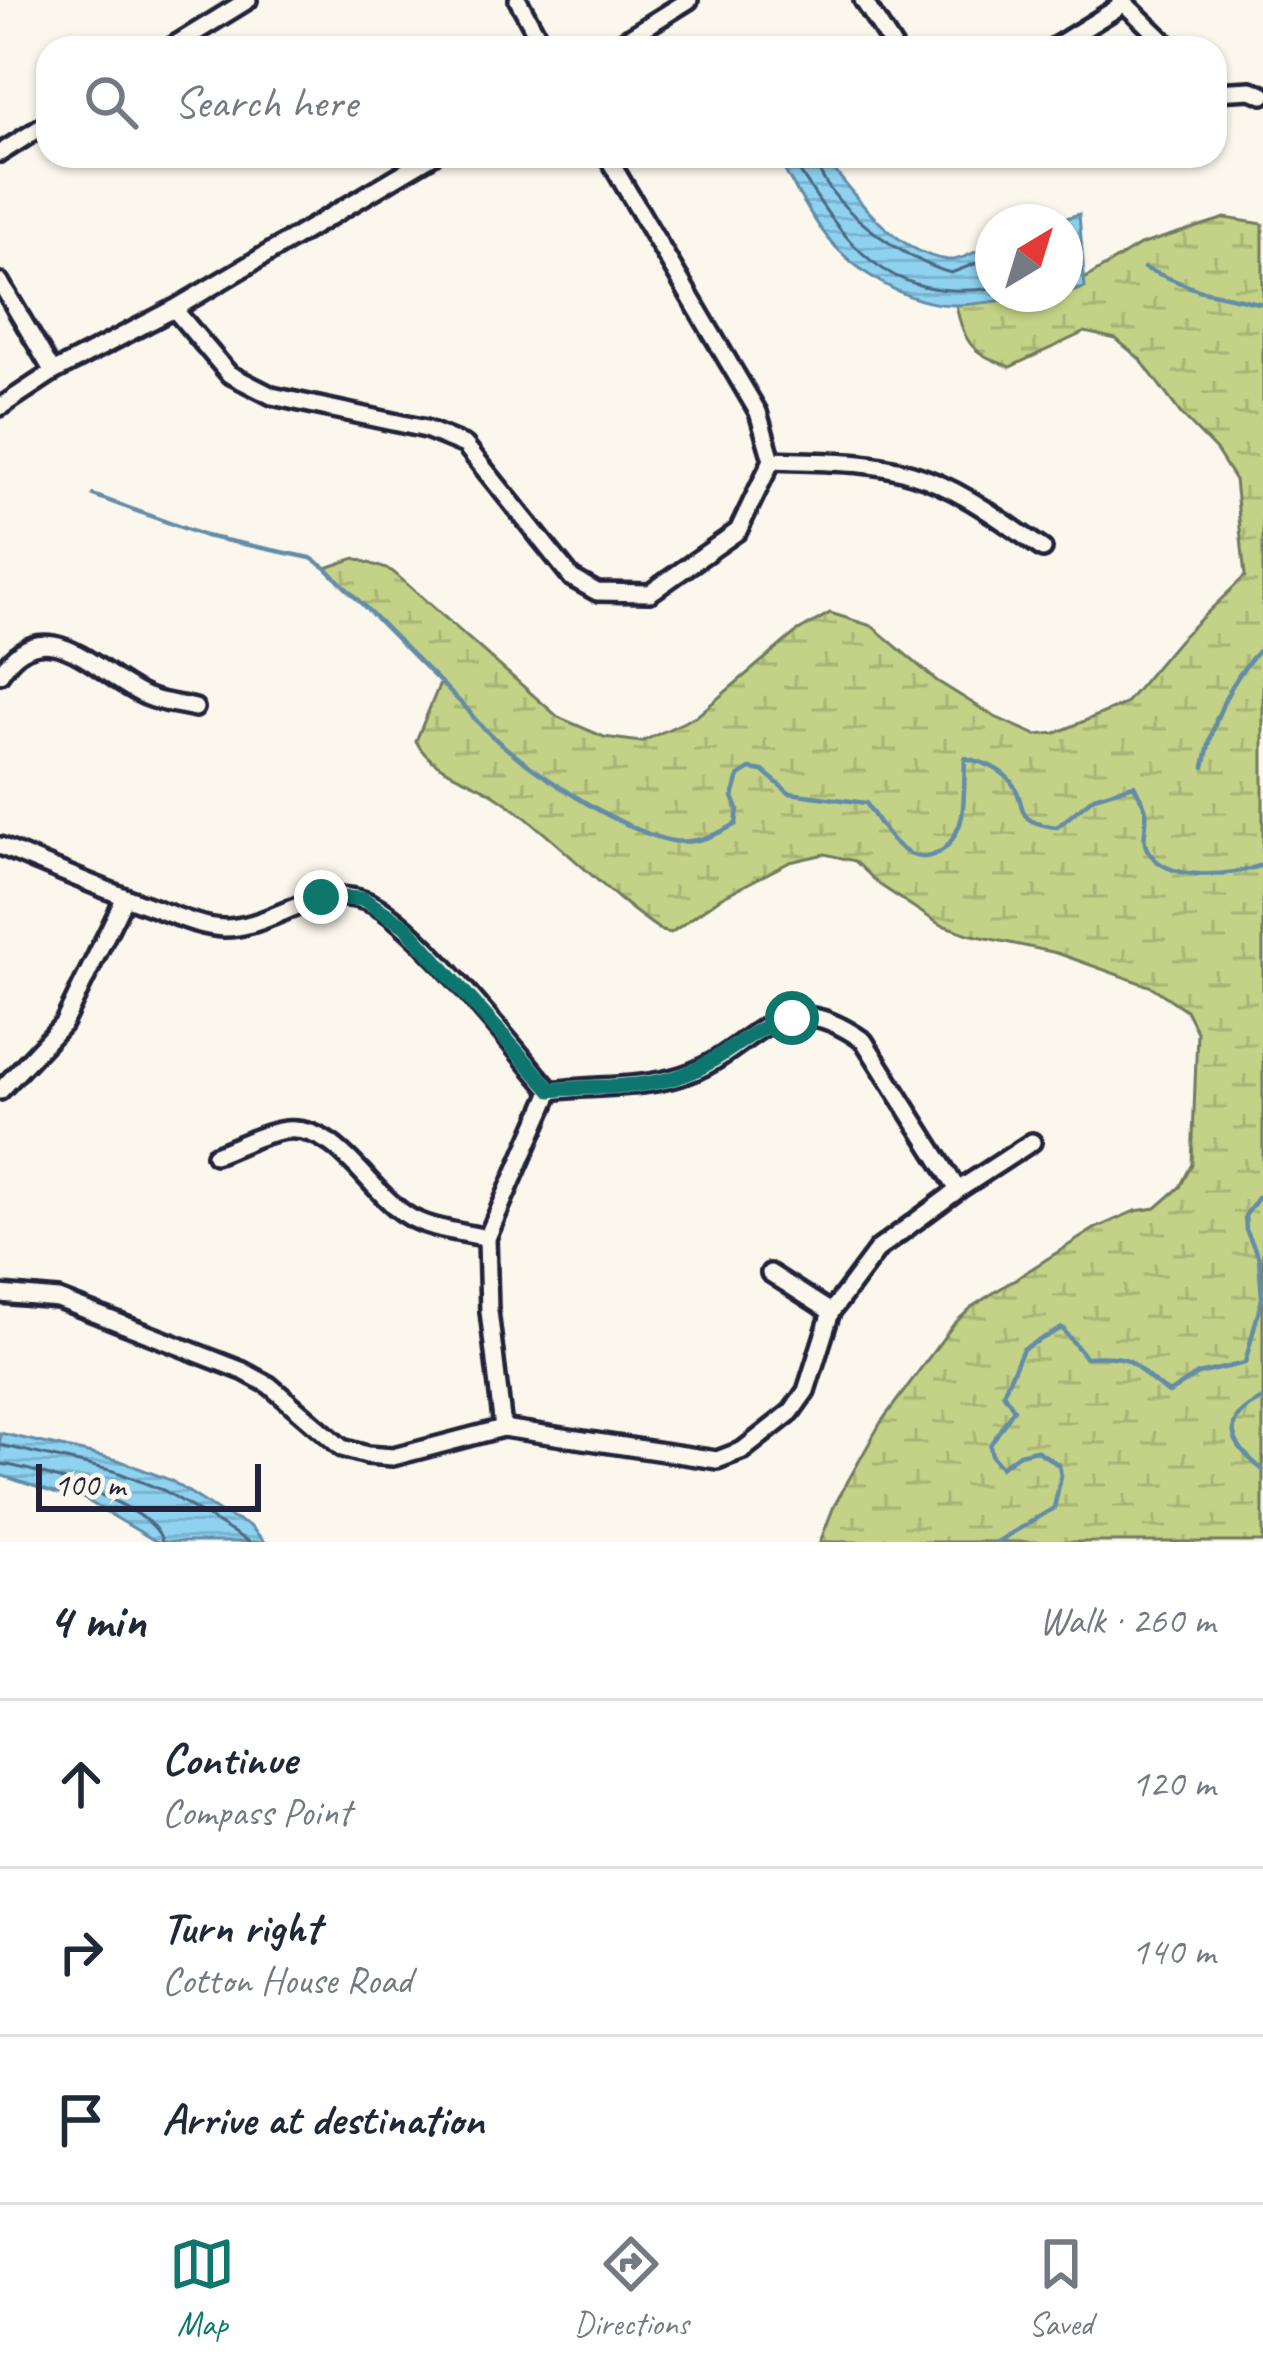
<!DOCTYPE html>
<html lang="en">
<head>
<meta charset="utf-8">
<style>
	:root { --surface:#fff; --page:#f2f2f3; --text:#1f2937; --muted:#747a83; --line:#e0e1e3; --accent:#0f766e }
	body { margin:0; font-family:Caveat,sans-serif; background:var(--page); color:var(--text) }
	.compass { position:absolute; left:975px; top:204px; width:108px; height:108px; border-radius:50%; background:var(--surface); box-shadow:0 3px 9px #0004; rotate:38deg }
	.scale { position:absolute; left:36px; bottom:30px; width:225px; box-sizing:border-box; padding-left:12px; border:6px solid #22223b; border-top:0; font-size:33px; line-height:42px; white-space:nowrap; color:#22223b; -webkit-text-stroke:9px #fbf7ec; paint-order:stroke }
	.stop { position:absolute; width:36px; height:36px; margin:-27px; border:9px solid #0f766e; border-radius:50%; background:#fff }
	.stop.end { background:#0f766e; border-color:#fff; box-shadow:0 3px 12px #0008 }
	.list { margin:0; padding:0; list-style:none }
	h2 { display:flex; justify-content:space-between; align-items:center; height:156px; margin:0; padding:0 48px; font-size:51px }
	h2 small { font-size:39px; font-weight:400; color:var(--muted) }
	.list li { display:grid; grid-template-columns:78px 1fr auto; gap:36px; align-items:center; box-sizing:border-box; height:168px; padding:0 48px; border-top:3px solid var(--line) }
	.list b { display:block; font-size:45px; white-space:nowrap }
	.list p { margin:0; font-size:39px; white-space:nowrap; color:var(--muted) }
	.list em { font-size:39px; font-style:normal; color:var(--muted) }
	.icon { flex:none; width:66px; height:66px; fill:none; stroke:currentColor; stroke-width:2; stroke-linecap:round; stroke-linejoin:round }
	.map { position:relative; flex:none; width:1263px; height:1542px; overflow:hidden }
	.search { position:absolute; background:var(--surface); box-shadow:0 3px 9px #0004; left:36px; right:36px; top:36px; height:132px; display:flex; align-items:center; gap:30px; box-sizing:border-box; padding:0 42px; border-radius:36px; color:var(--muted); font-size:45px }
	.sheet { height:660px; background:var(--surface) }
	nav { display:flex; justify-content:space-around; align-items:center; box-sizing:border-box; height:168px; border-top:3px solid var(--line); background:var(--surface); font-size:33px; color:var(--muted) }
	nav a { display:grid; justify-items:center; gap:6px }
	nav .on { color:var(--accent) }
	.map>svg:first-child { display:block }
	.wetland { fill:url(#wetland-marsh); stroke:#727a60; stroke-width:3 }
	.water { fill:url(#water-rules); stroke:#638ca8; stroke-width:3 }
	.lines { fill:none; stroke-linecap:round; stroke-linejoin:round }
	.shore { stroke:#4d6883; stroke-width:3 }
	.stream { stroke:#638ca8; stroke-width:4.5 }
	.street-casing { stroke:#22223b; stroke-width:24 }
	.street { stroke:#fbf7ec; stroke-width:15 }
	.route { stroke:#0f766e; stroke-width:15 }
</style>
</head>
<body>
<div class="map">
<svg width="1263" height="1542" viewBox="0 0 1263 1542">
	<defs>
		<pattern id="wetland-marsh" width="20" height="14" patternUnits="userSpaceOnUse" patternTransform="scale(3)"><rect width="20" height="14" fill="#c3d286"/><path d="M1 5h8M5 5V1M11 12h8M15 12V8" fill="none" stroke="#a7b475"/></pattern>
		<pattern id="water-rules" width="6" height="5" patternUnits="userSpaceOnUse" patternTransform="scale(3)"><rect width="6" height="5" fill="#8ed2f0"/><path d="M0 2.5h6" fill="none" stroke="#7ab4cf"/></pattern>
	</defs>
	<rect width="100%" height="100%" fill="#fbf7ec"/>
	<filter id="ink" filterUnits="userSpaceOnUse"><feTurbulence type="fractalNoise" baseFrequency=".00833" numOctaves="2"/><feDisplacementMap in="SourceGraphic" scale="24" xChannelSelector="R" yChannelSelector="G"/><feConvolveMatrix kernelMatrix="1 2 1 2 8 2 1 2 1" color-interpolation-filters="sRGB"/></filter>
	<g filter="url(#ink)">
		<path class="wetland" d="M 1225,218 L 1263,224 L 1263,1542 L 820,1542 L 834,1506 L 881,1422 L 953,1325 L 973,1306 L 1094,1229 L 1135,1211 L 1156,1208 L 1180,1187 L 1192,1164 L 1197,1032 L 1186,1010 L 1152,987 L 1057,953 L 968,934 L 939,924 L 880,885 L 855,861 L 825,854 L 790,862 L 720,898 L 671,933 L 662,931 C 601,891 553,833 493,794 C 467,777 431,771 416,741 L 440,683 L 326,568 L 355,558 L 392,571 L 558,717 L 604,737 L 641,742 L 697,716 L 795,633 L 830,613 L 872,626 L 937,681 L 995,717 L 1036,735 L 1056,733 L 1125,704 L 1179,640 L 1245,576 L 1235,480 L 1216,450 L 1181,414 L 1140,359 L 1116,339 L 1085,332 L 1010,367 C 973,353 964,345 956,305 L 1065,294 L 1084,288 L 1084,279 L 1140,245 Z"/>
		<g class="water">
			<path d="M 775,156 L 824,156 C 852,194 896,254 948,260 C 961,261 980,249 993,244 L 993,294 L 1042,294 C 1014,298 985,304 957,305 C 907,306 848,268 821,229 C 804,205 791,179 775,156 Z"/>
			<polygon points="1079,214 1085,288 1065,291 1065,222 1053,222"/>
			<polygon points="0,1433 118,1460 170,1480 223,1514 250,1526 265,1542 157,1542 81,1497 57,1494 0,1475"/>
		</g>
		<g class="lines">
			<g class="shore">
				<path d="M 790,156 C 844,241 881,303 993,288"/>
				<path d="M 815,156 C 821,203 907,262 951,273 L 993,257"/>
				<polyline points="0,1445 114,1471 165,1491 249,1542"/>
				<path d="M 0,1464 C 33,1467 158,1507 162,1542"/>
			</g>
			<g class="stream">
				<polyline points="1144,268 1198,290 1263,304"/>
				<path d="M 93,495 L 205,536 L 311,558 L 326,568 L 468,710 C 495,751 624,834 673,841 C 697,844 716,835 736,824 L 738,809 L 733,797 L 739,776 L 750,769 L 763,771 L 789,793 L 866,803 C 883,828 908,876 944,849 C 953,841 960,827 962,816 C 965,797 964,777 965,758 C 979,761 997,767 1008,778 C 1032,805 1007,821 1057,827 L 1094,797 L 1134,785 C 1138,794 1144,803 1146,811 C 1148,825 1141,837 1147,849 C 1166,885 1233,875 1263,865"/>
				<path d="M 1204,767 C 1213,720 1228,681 1263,646"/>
				<path d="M 1263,1399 C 1217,1419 1231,1445 1263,1470"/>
				<path d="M 997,1542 L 1054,1508 L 1061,1476 L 1059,1465 L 1036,1450 L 1019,1454 L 1001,1467 L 992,1456 L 990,1445 L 1014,1409 L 1003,1393 L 1023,1349 L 1062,1328 L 1085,1357 C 1146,1354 1124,1365 1169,1393 L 1198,1374 L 1245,1363 L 1262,1298 L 1259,1258 L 1246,1230 L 1245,1216 L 1263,1191"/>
			</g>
			<defs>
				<g id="street">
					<polyline points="518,0 544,48"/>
					<polyline points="863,0 894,48"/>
					<polyline points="1121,0 1171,48"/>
					<polyline points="170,48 248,0"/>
					<polyline points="612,48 689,0"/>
					<polyline points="1053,48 1122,5"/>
					<polyline points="1215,92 1251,90 1263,95"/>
					<polyline points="0,153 48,123"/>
					<polyline points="0,282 53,372"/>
					<polyline points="174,309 229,374 272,396 426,429 465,445 572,578 597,592 650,593 738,531 772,460 758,412 607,156"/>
					<polyline points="0,407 53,372 174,309 432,156"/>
					<path d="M 772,460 C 817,462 868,460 912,474 C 960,488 1002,521 1043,549"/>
					<path d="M 0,674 C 47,603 101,679 148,697 C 162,703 180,704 195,708"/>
					<path d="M 0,846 C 51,867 102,889 154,908 C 176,916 200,927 224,928 C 274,928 314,882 366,901 C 414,918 512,1047 551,1091"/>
					<polyline points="0,1091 63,1024 125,897"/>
					<path d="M 215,1155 C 237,1147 262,1133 286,1130 C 338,1125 367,1189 405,1214 C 426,1229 462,1232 487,1238"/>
					<polyline points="770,1273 831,1312"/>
					<polyline points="0,1294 58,1299 243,1371 269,1385 342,1448 367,1455 393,1457 503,1428 717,1460 743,1450 791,1412 806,1391 831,1312 878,1249 958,1190 1032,1142"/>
					<path d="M 503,1428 L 489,1311 L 487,1238 L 551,1091 C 594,1085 639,1089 681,1076 C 755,1054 773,976 864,1041 L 958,1190"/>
				</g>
			</defs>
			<use href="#street" class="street-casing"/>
			<use href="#street" class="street"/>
		</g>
	</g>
	<g class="lines" filter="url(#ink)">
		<path class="route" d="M 321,897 L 363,899 L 405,926 L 551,1090 C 594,1085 642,1090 683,1075 C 723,1061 750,1026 792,1018"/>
	</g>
</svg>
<svg class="compass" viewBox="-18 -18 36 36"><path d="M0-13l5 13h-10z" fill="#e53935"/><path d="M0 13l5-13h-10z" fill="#747a83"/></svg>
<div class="scale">100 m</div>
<div class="stop" style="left:792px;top:1018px"></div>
<div class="stop end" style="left:321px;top:897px"></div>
<div class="search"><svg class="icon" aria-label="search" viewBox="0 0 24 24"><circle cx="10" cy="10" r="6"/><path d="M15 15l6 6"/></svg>Search here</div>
</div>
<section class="sheet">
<h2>4 min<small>Walk · 260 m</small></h2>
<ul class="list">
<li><svg class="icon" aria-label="ahead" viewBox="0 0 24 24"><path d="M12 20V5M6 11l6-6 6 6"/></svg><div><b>Continue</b><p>Compass Point</p></div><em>120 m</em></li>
<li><svg class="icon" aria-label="right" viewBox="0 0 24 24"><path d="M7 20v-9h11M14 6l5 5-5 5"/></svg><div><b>Turn right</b><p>Cotton House Road</p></div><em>140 m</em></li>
<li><svg class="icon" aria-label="arrive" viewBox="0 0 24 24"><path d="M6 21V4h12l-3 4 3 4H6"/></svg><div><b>Arrive at destination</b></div></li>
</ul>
</section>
<nav>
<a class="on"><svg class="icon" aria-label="map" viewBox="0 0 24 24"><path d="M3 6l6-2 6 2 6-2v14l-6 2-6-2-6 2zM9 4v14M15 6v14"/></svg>Map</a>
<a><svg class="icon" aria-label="directions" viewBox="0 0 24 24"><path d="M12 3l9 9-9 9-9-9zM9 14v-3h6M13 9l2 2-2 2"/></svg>Directions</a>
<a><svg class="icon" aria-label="saved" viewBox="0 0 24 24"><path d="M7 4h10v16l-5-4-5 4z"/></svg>Saved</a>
</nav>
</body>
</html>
